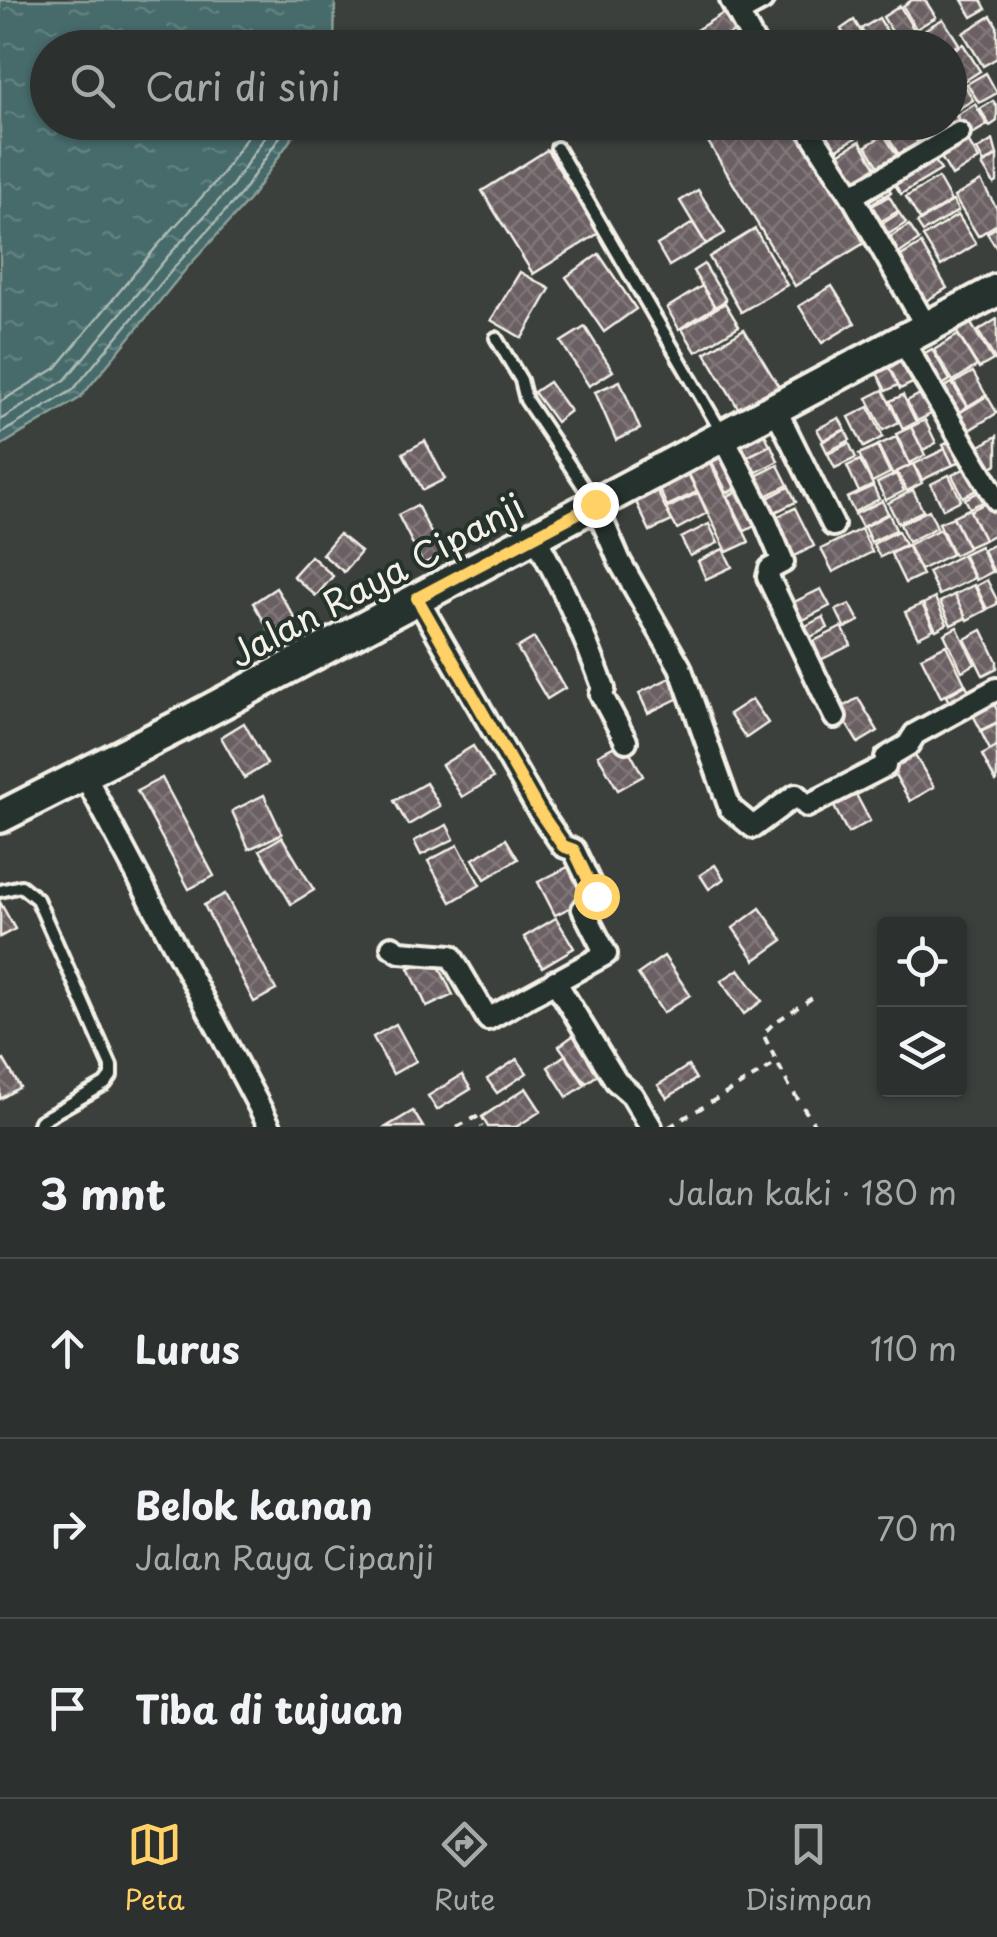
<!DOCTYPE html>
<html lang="id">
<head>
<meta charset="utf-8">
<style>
	:root { --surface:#2c302e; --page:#383c3a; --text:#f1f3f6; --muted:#a6a9aa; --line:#484b4a; --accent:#ffd166 }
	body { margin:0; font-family:"Playpen Sans",sans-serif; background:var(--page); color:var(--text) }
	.controls { position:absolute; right:30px; bottom:30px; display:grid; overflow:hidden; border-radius:10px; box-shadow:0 2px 8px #0004 }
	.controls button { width:90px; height:90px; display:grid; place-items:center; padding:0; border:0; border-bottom:2px solid var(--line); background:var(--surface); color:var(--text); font:50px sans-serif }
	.stop { position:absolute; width:30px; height:30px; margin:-22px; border:8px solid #ffd166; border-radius:50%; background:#fff }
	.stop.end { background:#ffd166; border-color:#fff; box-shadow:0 2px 10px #0008 }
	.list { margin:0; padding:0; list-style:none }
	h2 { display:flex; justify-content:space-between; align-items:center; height:130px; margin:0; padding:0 40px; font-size:42px }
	h2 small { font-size:32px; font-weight:400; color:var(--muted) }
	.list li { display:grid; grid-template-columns:65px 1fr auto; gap:30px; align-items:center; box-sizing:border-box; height:180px; padding:0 40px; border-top:2px solid var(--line) }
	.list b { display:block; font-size:38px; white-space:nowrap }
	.list p { margin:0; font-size:32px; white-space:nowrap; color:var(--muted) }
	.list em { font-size:32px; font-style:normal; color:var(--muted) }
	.icon { flex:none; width:55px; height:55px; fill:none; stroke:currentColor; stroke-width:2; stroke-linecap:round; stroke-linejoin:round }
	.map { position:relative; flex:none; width:997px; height:1127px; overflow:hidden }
	.search { position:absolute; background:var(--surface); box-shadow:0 2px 8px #0004; left:30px; right:30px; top:30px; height:110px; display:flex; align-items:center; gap:25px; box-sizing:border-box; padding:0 35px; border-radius:55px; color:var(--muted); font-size:38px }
	.sheet { height:670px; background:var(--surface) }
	nav { display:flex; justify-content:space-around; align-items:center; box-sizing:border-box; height:140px; border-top:2px solid var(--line); background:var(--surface); font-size:28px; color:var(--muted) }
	nav a { display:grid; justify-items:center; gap:5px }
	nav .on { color:var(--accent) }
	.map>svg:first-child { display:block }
	.water { fill:url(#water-ripples); stroke:#8ca19c; stroke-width:2.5 }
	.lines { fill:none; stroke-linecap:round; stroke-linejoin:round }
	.shore { stroke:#aebbb6; stroke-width:2.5 }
	.building { fill:url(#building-cross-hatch); stroke:#f4f1e8; stroke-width:2.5 }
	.service-casing { stroke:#f4f1e8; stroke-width:18 }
	.minor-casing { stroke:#f4f1e8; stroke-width:28 }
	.secondary-casing { stroke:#f4f1e8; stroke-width:38 }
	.path { stroke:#f4f1e8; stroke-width:4; stroke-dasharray:8 8; stroke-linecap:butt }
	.service { stroke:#26332d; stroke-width:10 }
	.minor { stroke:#26332d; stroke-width:20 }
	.secondary { stroke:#26332d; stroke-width:30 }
	.route { stroke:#ffd166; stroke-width:12 }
	.labels { text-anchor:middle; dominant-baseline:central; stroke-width:8; stroke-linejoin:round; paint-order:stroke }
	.street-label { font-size:35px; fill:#f4f1e8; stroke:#26332d }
</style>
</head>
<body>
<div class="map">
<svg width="997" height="1127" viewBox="0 0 997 1127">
	<defs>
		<pattern id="water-ripples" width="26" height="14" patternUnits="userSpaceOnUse" patternTransform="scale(2.5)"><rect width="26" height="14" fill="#466b6a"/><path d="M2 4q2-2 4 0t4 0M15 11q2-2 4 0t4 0" fill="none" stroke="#61817f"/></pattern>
		<pattern id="building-cross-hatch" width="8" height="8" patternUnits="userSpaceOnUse" patternTransform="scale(2.5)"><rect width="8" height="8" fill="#6b5f62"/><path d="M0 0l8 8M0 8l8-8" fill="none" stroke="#817678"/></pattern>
	</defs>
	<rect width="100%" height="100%" fill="#3b403d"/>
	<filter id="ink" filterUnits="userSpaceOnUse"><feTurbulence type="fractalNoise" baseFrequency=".01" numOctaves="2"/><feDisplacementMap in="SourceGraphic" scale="20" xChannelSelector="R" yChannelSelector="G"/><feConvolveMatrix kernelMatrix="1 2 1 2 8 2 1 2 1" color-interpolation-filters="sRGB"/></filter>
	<g filter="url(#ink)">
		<polygon class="water" points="0,0 335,0 334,47 48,48 48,122 302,123 249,200 186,269 80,398 0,446"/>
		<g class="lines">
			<g class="shore">
				<polyline points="0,402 56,368 158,245 220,177 257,122"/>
				<polyline points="0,420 65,380 169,255 231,187 275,122"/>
				<polyline points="0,434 73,390 178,263 241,194 290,122"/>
			</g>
		</g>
		<g class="building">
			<polygon points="912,0 925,0 936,17 916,29 903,6"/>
			<polygon points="962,0 981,0 986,9 972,17"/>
			<polygon points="900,6 914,30 897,40 883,17"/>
			<polygon points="727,11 738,29 709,48 667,48"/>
			<polygon points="991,16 997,26 997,58 983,66 963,33"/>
			<polygon points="879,18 894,43 887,48 873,48 861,29"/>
			<polygon points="943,19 959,44 950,50 934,48 924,30"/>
			<polygon points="854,20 871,48 852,48 841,29"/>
			<polygon points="923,31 931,45 903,48 901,44"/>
			<polygon points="841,33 850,48 833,48 828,41"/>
			<polygon points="963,44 980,71 963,82 950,60 950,52"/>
			<polygon points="986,73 997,93 979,103 967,84"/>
			<polygon points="964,84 973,100 958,109 950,93"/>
			<polygon points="993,101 997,107 997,121 990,126 980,109"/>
			<polygon points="975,104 987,125 969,136 957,115"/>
			<polygon points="950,105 960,124 940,136 932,122 950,122"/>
			<polygon points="714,122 798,122 869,240 795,286 701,130"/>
			<polygon points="830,122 849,122 857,137 831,153 817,131"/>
			<polygon points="853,122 876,122 878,126 862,136"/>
			<polygon points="894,122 906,122 921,149 902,160 883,129"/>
			<polygon points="907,122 931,122 939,136 922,146"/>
			<polygon points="963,133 979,159 952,176 936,149"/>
			<polygon points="884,135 900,160 882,172 866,146"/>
			<polygon points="993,140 997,155 984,163 977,150"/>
			<polygon points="860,141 878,171 850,188 832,158"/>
			<polygon points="547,150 599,233 533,274 482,191"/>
			<polygon points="930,153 941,170 901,194 890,177"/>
			<polygon points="997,156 997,182 994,184 982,165"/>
			<polygon points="938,178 951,201 920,220 906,197"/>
			<polygon points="981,181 997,209 997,224 978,236 954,197"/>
			<polygon points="884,182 891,192 864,208 858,198"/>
			<polygon points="698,190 725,233 706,244 680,201"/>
			<polygon points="889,196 898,211 875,225 865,210"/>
			<polygon points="953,201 958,211 923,232 917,223"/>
			<polygon points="899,213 906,223 884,237 877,227"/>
			<polygon points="958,215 976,244 941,266 923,237"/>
			<polygon points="693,223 706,244 669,266 657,245"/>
			<polygon points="909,225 919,240 894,257 884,241"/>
			<polygon points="997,227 997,249 987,233"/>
			<polygon points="755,229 787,285 741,312 709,257"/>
			<polygon points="921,244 947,288 921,304 894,260"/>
			<polygon points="599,254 636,309 604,332 566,277"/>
			<polygon points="704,264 726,300 715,307 693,271"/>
			<polygon points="520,272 550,289 522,338 491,320"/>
			<polygon points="702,286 715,307 679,329 667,308"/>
			<polygon points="832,286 855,323 822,343 799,306"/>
			<polygon points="725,303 739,326 696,352 682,329"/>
			<polygon points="997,319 997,360 996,361 978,331"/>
			<polygon points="970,322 993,360 979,368 956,331"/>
			<polygon points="585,327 613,371 589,386 561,342"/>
			<polygon points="744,329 779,387 740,411 705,353"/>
			<polygon points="958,335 977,366 953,381 934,350"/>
			<polygon points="932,349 950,380 933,391 914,359"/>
			<polygon points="908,357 919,380 900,389 889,367"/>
			<polygon points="889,367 898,385 886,391 877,373"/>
			<polygon points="973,372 986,395 968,406 954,383"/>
			<polygon points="620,381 640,429 616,440 595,392"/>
			<polygon points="549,382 570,411 556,422 534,392"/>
			<polygon points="952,383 967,407 956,414 941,389"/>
			<polygon points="883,390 899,422 883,430 867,398"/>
			<polygon points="926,391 937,411 917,421 907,401"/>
			<polygon points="903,395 916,422 903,429 890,401"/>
			<polygon points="987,396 997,413 961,435 951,418"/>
			<polygon points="869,407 883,437 864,447 849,417"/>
			<polygon points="839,418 845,429 823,440 817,429"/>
			<polygon points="925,420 936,443 923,450 911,427"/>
			<polygon points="911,427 925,455 910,463 896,434"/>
			<polygon points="762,428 770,445 741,460 732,442"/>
			<polygon points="845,430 850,440 827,452 822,442"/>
			<polygon points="997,436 997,464 986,471 973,450"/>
			<polygon points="896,437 910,465 892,474 878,445"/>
			<polygon points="955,439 965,459 953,465 943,445"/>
			<polygon points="425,441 445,479 423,490 403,453"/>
			<polygon points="849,443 856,458 835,468 828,454"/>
			<polygon points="771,445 778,461 749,476 741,460"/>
			<polygon points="877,446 890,473 872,482 859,454"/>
			<polygon points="945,449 953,465 922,480 914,464"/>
			<polygon points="728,453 744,485 727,493 712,462"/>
			<polygon points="708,459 749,542 727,552 687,470"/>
			<polygon points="860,460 873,485 859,492 847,466"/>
			<polygon points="913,464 922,483 907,491 897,472"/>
			<polygon points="778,465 788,485 758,500 748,480"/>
			<polygon points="972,465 983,487 963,497 952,475"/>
			<polygon points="687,472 697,492 667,506 658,487"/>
			<polygon points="896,474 904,491 886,500 877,483"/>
			<polygon points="949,475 961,500 943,509 931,484"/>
			<polygon points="873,486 879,499 854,512 847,498"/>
			<polygon points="789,487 796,502 767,516 760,502"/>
			<polygon points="744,488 762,522 745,531 728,496"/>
			<polygon points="985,489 990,499 970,508 965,499"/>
			<polygon points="913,490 923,511 898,523 888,503"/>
			<polygon points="657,491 672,521 650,531 636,502"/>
			<polygon points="698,493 707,513 677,529 666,509"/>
			<polygon points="992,500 997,510 997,533 984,540 970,511"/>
			<polygon points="882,501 888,513 862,527 855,514"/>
			<polygon points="417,505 442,555 423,564 398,515"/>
			<polygon points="795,508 814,546 787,560 768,521"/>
			<polygon points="969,509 984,540 968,547 953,516"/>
			<polygon points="929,510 937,527 908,542 900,524"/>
			<polygon points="889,514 896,530 871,542 864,527"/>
			<polygon points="953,517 968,548 954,555 939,523"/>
			<polygon points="709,524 718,543 690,556 681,538"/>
			<polygon points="861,529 872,552 833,572 821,549"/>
			<polygon points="940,529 952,554 920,570 908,545"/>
			<polygon points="898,531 905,545 880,557 873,544"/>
			<polygon points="339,534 361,552 344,572 322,554"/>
			<polygon points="997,543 997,570 994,572 983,550"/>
			<polygon points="907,545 922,575 905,583 891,554"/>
			<polygon points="980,546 992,572 976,580 963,554"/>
			<polygon points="723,549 732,567 706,579 698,561"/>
			<polygon points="962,555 974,578 939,595 928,572"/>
			<polygon points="311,556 333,576 316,596 293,576"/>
			<polygon points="987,580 997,600 997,604 987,609 976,586"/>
			<polygon points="974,585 986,610 967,620 954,595"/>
			<polygon points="276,588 295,618 271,633 253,603"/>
			<polygon points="821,589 830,606 797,623 788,605"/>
			<polygon points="954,595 966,618 951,625 940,602"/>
			<polygon points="935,598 947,624 936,630 923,604"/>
			<polygon points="850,604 859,621 845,628 836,610"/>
			<polygon points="922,604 934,629 918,637 905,612"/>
			<polygon points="823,617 828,628 801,642 796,631"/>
			<polygon points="842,627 851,645 812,664 804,646"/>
			<polygon points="957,627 975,664 962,671 944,634"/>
			<polygon points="982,630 997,661 997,668 983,675 965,639"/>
			<polygon points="534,638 565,688 547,699 517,648"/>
			<polygon points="946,645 965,684 941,697 921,657"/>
			<polygon points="674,676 683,696 648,713 639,693"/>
			<polygon points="966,685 973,699 953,710 946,696"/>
			<polygon points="858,698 878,731 858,743 838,710"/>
			<polygon points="752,699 768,723 746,738 729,714"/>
			<polygon points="993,701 997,710 997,722 981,730 971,711"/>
			<polygon points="244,723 267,764 244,778 221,737"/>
			<polygon points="997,724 997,746 990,750 981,732"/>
			<polygon points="624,741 643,776 618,790 598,755"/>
			<polygon points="473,746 493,778 462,797 442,765"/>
			<polygon points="997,747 997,781 996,782 982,755"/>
			<polygon points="911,749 934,787 910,801 888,763"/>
			<polygon points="162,778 214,876 189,889 137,791"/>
			<polygon points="426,783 440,806 408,825 394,801"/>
			<polygon points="852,787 870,821 848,833 830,799"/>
			<polygon points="264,795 282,834 249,849 232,811"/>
			<polygon points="447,825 454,839 421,855 414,841"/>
			<polygon points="282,837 314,890 291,904 260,850"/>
			<polygon points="506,839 518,859 485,879 473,859"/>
			<polygon points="458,845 480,885 451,902 428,861"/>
			<polygon points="576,863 593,896 555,915 538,882"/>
			<polygon points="715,865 724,879 709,889 700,875"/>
			<polygon points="225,894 276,990 254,1002 204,905"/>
			<polygon points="0,902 15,929 0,937"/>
			<polygon points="760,908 783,940 755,960 733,928"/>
			<polygon points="556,918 574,948 542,967 524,937"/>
			<polygon points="434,956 453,995 427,1007 409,968"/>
			<polygon points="664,956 690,995 663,1013 638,974"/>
			<polygon points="739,969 762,1001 744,1014 721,981"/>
			<polygon points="396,1024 416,1061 393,1074 373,1037"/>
			<polygon points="578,1032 605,1070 586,1083 559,1046"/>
			<polygon points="565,1055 585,1085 567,1097 548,1067"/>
			<polygon points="517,1059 527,1073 497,1093 487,1079"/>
			<polygon points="4,1060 20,1087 0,1099 0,1063"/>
			<polygon points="688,1066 696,1079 667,1098 658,1085"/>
			<polygon points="462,1075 471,1089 437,1110 428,1096"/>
			<polygon points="526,1088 541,1111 516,1127 488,1127 482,1117"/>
			<polygon points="413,1111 423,1127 386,1127"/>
		</g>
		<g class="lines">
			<defs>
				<g id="service">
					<polyline points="557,148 722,433"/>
					<polyline points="496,338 521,380 526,400 592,499"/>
					<polyline points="0,891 21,886 37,899 111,1066 111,1076 105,1084 40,1121 38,1127"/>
				</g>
				<g id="minor">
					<polyline points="731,0 757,48"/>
					<polyline points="738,13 762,0"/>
					<polyline points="804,122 852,196 926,326"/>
					<polyline points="852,196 959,133"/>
					<polyline points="902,340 997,500"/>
					<polyline points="774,406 833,525"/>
					<polyline points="722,434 765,519 783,562 770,569 768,577 835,717"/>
					<polyline points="595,504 620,562 680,667 730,808 753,827 796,795 807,806 885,766 886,758 908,745 915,734 997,689"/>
					<path d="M 535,537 C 563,585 585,637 604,689 L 601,694 L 626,741"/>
					<polyline points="84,774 270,1127"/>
					<polyline points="392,947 400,952 451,956 488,1019 606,954 583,909 596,896 574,850 563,846 539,811 417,598"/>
					<polyline points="555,981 616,1081 632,1095 651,1127"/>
				</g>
				<polyline id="secondary" points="0,817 181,725 997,290"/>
			</defs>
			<use href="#service" class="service-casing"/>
			<use href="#minor" class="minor-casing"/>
			<use href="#secondary" class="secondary-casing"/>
			<g class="path">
				<polyline points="457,1127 476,1117 482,1127"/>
				<polyline points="669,1127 777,1063"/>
				<polyline points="816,1127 788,1084 763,1034 774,1023 818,994"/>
			</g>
			<use href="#service" class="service"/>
			<use href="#minor" class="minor"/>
			<use href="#secondary" class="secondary"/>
		</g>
	</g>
	<g class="lines" filter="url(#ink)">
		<polyline class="route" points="595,504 417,598 539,811 563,846 574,850 596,896"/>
	</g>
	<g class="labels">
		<g class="street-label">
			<text transform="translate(376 579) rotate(-28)">Jalan Raya Cipanji</text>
		</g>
	</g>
</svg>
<div class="controls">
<button><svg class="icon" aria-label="locate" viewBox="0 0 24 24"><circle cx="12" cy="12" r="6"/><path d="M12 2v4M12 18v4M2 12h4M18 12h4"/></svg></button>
<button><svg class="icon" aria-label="layers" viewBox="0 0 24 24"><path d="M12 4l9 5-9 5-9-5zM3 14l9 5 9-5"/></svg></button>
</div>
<div class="stop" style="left:596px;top:896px"></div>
<div class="stop end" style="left:595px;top:504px"></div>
<div class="search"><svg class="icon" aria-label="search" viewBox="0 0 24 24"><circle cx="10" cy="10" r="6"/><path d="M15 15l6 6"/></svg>Cari di sini</div>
</div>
<section class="sheet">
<h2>3 mnt<small>Jalan kaki · 180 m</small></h2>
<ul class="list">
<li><svg class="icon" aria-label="ahead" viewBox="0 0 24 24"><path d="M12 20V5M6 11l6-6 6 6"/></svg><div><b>Lurus</b></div><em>110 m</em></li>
<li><svg class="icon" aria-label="right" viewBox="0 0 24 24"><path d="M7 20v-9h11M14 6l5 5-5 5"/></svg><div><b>Belok kanan</b><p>Jalan Raya Cipanji</p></div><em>70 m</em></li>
<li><svg class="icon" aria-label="arrive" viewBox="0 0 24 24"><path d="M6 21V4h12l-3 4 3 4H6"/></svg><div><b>Tiba di tujuan</b></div></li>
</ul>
</section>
<nav>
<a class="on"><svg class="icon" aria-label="map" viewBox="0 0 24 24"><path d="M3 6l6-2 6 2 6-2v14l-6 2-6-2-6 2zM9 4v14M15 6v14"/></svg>Peta</a>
<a><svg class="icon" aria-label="directions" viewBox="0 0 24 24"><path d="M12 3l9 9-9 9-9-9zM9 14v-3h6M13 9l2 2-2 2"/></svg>Rute</a>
<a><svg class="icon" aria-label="saved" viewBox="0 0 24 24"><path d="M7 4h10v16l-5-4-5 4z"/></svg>Disimpan</a>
</nav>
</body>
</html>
